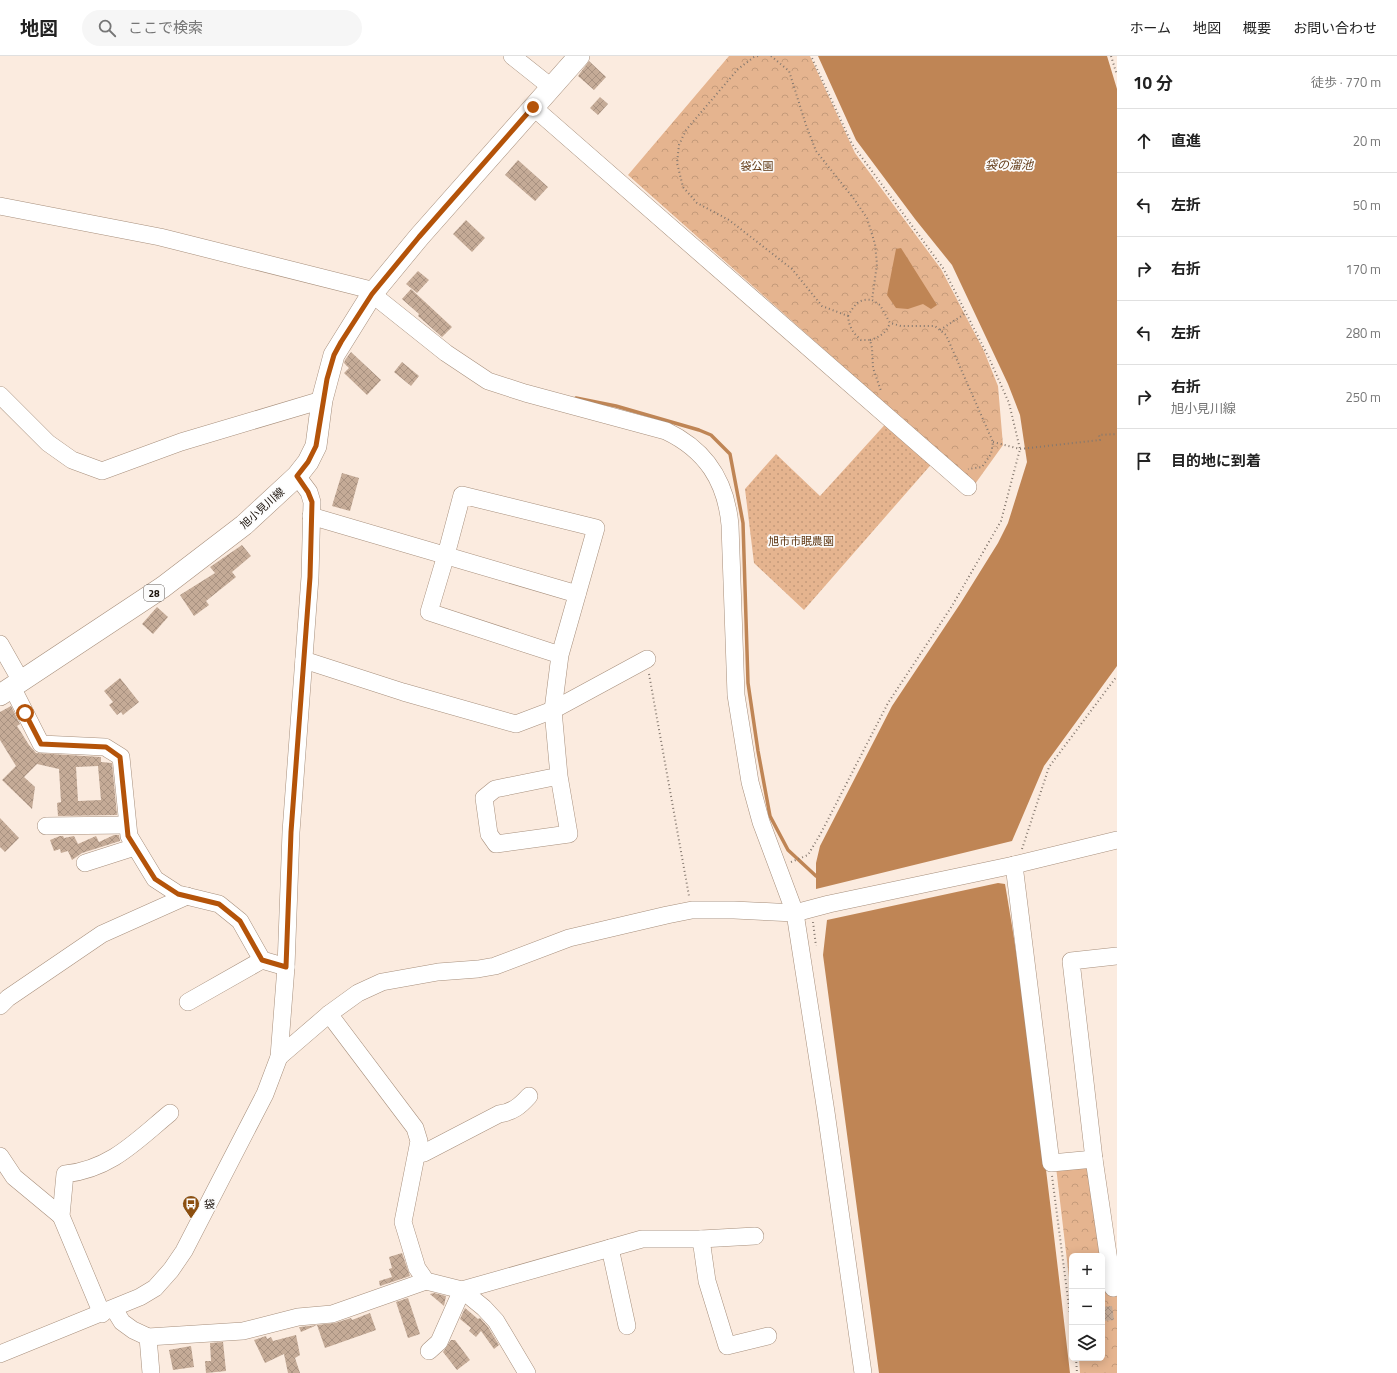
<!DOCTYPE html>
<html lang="ja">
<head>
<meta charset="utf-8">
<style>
	:root { --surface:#fff; --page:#f6f6f6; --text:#222; --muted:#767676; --line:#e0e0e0 }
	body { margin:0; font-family:"Titillium Web","Noto Sans JP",sans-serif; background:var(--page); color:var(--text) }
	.controls { position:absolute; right:12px; bottom:12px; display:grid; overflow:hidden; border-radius:6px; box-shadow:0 2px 10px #0003 }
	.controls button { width:36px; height:36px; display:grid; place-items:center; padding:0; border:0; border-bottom:1px solid var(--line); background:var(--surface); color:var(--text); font:20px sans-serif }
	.stop { position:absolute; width:12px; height:12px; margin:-9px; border:3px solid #b45309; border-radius:50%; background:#fff }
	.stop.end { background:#b45309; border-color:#fff; box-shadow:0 1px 4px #0008 }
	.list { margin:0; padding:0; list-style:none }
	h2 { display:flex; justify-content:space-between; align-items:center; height:52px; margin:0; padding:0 16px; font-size:17px }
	h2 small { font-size:13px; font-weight:400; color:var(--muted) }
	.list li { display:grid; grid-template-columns:26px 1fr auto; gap:12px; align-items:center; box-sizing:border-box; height:64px; padding:0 16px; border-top:1px solid var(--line) }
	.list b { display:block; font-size:15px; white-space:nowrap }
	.list p { margin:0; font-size:13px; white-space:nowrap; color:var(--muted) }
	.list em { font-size:13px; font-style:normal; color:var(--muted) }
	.icon { flex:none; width:22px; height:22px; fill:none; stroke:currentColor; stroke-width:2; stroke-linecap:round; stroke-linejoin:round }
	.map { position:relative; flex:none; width:1117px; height:1317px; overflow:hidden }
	header { display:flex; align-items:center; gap:24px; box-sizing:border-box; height:56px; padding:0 20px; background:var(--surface); border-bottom:1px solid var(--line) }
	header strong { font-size:19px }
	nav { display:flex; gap:22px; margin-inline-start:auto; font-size:14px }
	.search { width:280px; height:36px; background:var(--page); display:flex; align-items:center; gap:10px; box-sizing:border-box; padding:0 14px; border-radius:22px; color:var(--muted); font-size:15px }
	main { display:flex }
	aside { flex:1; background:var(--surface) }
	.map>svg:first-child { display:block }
	.grass { fill:url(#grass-dots) }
	.park { fill:url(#park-crowns) }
	.water { fill:#bf8555 }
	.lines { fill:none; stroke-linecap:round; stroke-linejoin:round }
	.stream { stroke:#bf8555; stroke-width:3.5 }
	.building { fill:url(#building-cross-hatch); fill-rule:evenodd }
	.minor-casing { stroke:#a78f7c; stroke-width:18 }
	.major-casing { stroke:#a78f7c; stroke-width:22 }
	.path { stroke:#84786f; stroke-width:2; stroke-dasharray:1 3; stroke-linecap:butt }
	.minor { stroke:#fff; stroke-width:17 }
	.major { stroke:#fff; stroke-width:21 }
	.route { stroke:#b45309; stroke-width:5 }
	.labels { text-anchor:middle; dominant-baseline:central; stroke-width:3.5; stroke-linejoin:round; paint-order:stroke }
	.shield { fill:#fcfcfc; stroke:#5f5954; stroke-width:1 }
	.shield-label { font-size:10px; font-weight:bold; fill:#1c130c }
	.park-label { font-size:11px; fill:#5e3611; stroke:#fcfcfc }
	.street-label { font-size:11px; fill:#1c130c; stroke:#fcfcfc }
	.poi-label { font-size:11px; fill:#1c130c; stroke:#fcfcfc; text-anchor:start }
	.water-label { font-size:12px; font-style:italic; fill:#643c18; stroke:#fcfcfc }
</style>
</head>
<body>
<header>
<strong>地図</strong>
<div class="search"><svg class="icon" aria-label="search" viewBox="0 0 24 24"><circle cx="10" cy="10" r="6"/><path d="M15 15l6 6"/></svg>ここで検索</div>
<nav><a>ホーム</a><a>地図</a><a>概要</a><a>お問い合わせ</a></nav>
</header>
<main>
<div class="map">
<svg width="1117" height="1317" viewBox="0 0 1117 1317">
	<defs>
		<pattern id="grass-dots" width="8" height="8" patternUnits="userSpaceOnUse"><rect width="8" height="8" fill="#e5b48f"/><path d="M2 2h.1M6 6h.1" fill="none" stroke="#c49a7a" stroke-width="1.8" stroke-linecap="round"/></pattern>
		<pattern id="park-crowns" width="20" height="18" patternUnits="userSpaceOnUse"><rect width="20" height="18" fill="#e5b48f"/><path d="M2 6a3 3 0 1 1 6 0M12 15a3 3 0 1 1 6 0" fill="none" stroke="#c49a7a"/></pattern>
		<pattern id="building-cross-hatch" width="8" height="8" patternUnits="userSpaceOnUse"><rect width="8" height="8" fill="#c5ab97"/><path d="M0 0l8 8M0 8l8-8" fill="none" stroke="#a99281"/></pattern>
	</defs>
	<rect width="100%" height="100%" fill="#fbebdf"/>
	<polygon class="grass" points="890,363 935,404 804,554 754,507 745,433 776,398 820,440"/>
	<g class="park">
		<polygon points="729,0 810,0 855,97 941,213 984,295 998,330 1003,389 975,428 628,119"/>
		<polygon points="1091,1108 1117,1236 1117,1317 1080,1317 1079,1302 1102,1302 1102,1200 1072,1200 1072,1247 1056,1111"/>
	</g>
	<g class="water">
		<polygon points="818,0 1107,0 1117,33 1117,610 1044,710 1012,785 816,833 816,807 820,790 892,650 960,548 998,487 1008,467 1027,406 1020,359 1008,328 952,209 915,163 856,84"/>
		<polygon points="901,192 937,249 931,253 923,248 908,253 896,252 887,239 896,193"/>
		<path d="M 998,827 L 1005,828 C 1033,990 1051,1154 1070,1317 L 879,1317 L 823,899 L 827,864 Z"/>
	</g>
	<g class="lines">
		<polyline class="stream" points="576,342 616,350 699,374 711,379 730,398 743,467 748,627 758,695 770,760 788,794 816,820"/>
	</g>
	<g class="building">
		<polygon points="589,5 606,21 594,34 578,20"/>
		<polygon points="600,41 608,48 598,59 590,52"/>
		<polygon points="518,104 548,131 535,145 505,119"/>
		<polygon points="466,164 485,182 472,196 453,178"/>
		<polygon points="418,215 429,224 417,237 406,228"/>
		<polygon points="411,233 452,271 442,281 418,260 419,258 402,243"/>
		<polygon points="351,296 381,324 367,339 344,317 349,312 344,307 345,304"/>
		<polygon points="402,306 419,320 411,330 394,316"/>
		<polygon points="342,417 359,422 350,455 332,450"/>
		<polygon points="242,489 251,500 232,516 236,521 206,545 209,549 194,560 180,539 215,517 210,511"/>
		<polygon points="157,551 168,561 153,578 142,568"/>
		<polygon points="120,622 139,646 123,659 121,656 117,659 109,649 113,646 104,635"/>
		<path d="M 11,650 L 20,668 L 17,670 L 29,689 L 36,697 L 101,701 L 101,706 L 112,707 L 117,759 L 58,760 L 57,747 L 61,746 L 59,713 L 37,708 L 24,721 L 35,731 L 32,753 L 2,724 L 16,710 L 0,684 L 0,656 ZM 98,710 L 101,744 L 78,745 L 76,711 Z"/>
		<polygon points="0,762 19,782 5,796 0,791"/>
		<polygon points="114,779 119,779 120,785 82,797 72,804 68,795 61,797 60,793 54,795 50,784 60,780 63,780 64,782 74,780 78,788 96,780 99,786"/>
		<polygon points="402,1197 410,1220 380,1230 379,1225 392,1221 389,1213 392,1212 389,1201"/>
		<polygon points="434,1237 446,1240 444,1250 430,1238"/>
		<polygon points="408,1242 420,1278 408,1282 396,1246"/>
		<polygon points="1112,1250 1114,1264 1103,1265 1102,1251"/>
		<polygon points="465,1252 478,1263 480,1262 488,1271 499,1289 494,1293 481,1275 476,1281 469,1275 471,1272 460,1263"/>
		<polygon points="370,1257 376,1274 325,1292 317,1269 335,1267 351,1262 352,1264"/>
		<polygon points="317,1269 301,1276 299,1271 300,1271"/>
		<polygon points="296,1279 300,1299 295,1302 300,1317 288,1317 284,1298 265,1307 254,1284 266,1280 267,1283 271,1281 273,1285"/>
		<polygon points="451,1284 455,1284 470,1304 457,1314 443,1296"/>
		<polygon points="223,1286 226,1315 206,1317 205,1305 211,1305 210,1287"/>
		<polygon points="191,1290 194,1311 173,1314 169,1294"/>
	</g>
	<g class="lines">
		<defs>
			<g id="minor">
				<polyline points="512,0 551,31"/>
				<polyline points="533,51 968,431"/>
				<polyline points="0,150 160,181 375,235"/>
				<path d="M 372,238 L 446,297 L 488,325 L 525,337 L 666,375 C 706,394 726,425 730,469 L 736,639 L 750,726 L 761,766 L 795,857 L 826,1056 L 863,1317"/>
				<polyline points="0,339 48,387 72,404 102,415 181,386 322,344"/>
				<polyline points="311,460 577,538"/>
				<polyline points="0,588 21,625"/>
				<polyline points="304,604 403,636 516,668 553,654 647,603"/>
				<polyline points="12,631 41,688 105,691 121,701 129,780 155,823 178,838 219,848 240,865 262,904 286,911"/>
				<polyline points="559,720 495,733 484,742 489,778 496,788 569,778 559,720 553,654 560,599 596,472 462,439 446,499 429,556 560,599"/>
				<polyline points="46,770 126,769"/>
				<polyline points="85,807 135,791"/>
				<polyline points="1014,809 1051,1107 1094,1103"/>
				<polyline points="1117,900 1071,905 1094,1103 1113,1232 1117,1231"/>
				<polyline points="188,946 262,904"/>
				<polyline points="0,950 8,942 102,878 187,840"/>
				<polyline points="329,958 415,1072 419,1085 403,1166 417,1212 426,1225 462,1234 642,1183 701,1183"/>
				<polyline points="279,1001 329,958 358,937 382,926 438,916 478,913 495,910 569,882 667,859 692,854 734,854 795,857 829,848 1014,809 1117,784"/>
				<path d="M 417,1098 L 424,1097 L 499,1058 C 513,1056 520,1050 529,1040"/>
				<polyline points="0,1100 14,1121 61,1160"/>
				<polyline points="755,1180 701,1183 707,1225 727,1290 768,1280"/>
				<polyline points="610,1192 627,1270"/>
				<polyline points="462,1234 484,1252 496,1265 527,1317"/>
				<polyline points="114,1253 122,1266 133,1274 148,1281 243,1275 298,1261 332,1258 426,1225"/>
				<path d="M 102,1258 L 61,1160 L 65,1118 C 111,1113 136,1085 170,1057"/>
				<polyline points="148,1281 151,1317"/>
				<polyline points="429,1295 439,1286 462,1234"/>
				<polyline points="0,1298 140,1241 155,1232 171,1214 184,1195 265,1038 279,1001 286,911 291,776 310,521 312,446 309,436 297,420"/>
			</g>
			<polyline id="major" points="0,639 163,531 244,469 297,420 308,406 316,390 322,344 334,299 372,238 419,181 579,0"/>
		</defs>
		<use href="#minor" class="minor-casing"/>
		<use href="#major" class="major-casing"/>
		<g class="path">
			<path d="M 758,0 L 754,1 L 738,13 L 686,74 L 679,89 L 677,107 L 683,131 L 697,147 L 729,164 L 792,213 L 822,250 L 848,260 C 849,271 853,277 861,284 L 870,284 L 872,292 L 873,312 L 881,335"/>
			<polyline points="771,0 789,15 806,69 816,95 854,143 867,162 875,188 877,208 872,244 880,249 890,267 901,270 935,270 946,279 993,386 991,398 982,411 968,413"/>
			<polyline points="1111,0 1117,19"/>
			<path d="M 848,260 C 854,249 859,242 872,244"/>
			<polyline points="940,274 966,257"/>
			<path d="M 870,284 C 880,281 886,277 890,267"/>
			<polyline points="993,386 1020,393 1100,384 1099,379 1117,378"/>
			<polyline points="649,618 689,840"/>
			<polyline points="1022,793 1049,711 1117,620"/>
			<polyline points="791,806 808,799 821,777 888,647 952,550 1001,465 1020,393 1009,347 989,302 943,212 852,88 811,0"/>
			<polyline points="813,866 816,890"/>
			<polyline points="1052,1120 1072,1274"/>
			<polyline points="1076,1302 1077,1317"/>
		</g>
		<use href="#minor" class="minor"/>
		<use href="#major" class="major"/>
	</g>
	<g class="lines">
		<polyline class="route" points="25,657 41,688 106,691 120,701 128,780 155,823 178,838 219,848 240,865 262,904 286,911 291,776 310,521 312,446 308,436 297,420 308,406 316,390 327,323 334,299 341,286 372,238 419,181 533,51"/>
	</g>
	<defs>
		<symbol id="bus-pin" viewBox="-11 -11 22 30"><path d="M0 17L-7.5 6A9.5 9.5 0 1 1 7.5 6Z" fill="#8c4f10" stroke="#fcfcfc"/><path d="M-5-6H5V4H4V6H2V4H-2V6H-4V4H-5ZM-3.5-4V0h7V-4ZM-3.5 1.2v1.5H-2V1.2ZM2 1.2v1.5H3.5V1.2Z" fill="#fff"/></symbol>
	</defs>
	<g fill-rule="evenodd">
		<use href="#bus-pin" x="181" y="1138" width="20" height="27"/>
	</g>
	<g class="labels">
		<rect class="shield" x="144" y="529" width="20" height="16" rx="3"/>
		<g class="shield-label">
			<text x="154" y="537">28</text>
		</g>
		<g class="park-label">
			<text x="757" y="110">袋公園</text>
			<text x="801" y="485">旭市市眠農園</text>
		</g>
		<g class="street-label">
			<text transform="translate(262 452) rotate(-42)">旭小見川線</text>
		</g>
		<g class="poi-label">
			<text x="204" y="1148">袋</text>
		</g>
		<g class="water-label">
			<text x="1009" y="108">袋の溜池</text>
		</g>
	</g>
</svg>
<div class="controls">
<button>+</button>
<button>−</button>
<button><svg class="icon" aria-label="layers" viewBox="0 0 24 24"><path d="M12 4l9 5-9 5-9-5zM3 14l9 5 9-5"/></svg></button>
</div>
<div class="stop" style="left:25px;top:657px"></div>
<div class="stop end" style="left:533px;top:51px"></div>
</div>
<aside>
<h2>10 分<small>徒歩 · 770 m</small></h2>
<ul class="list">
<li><svg class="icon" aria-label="ahead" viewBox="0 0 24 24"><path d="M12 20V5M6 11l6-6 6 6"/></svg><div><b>直進</b></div><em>20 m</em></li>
<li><svg class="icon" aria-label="left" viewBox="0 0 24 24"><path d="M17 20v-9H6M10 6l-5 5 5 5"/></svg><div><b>左折</b></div><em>50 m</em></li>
<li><svg class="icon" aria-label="right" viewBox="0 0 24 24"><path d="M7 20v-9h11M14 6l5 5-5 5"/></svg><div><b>右折</b></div><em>170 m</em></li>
<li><svg class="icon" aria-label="left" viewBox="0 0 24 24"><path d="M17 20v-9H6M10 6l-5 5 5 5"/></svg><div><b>左折</b></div><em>280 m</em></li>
<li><svg class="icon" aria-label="right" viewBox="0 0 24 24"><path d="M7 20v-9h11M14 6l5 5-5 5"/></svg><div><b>右折</b><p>旭小見川線</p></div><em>250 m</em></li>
<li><svg class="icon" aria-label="arrive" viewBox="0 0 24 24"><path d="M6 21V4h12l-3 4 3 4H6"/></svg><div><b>目的地に到着</b></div></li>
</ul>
</aside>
</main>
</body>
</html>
